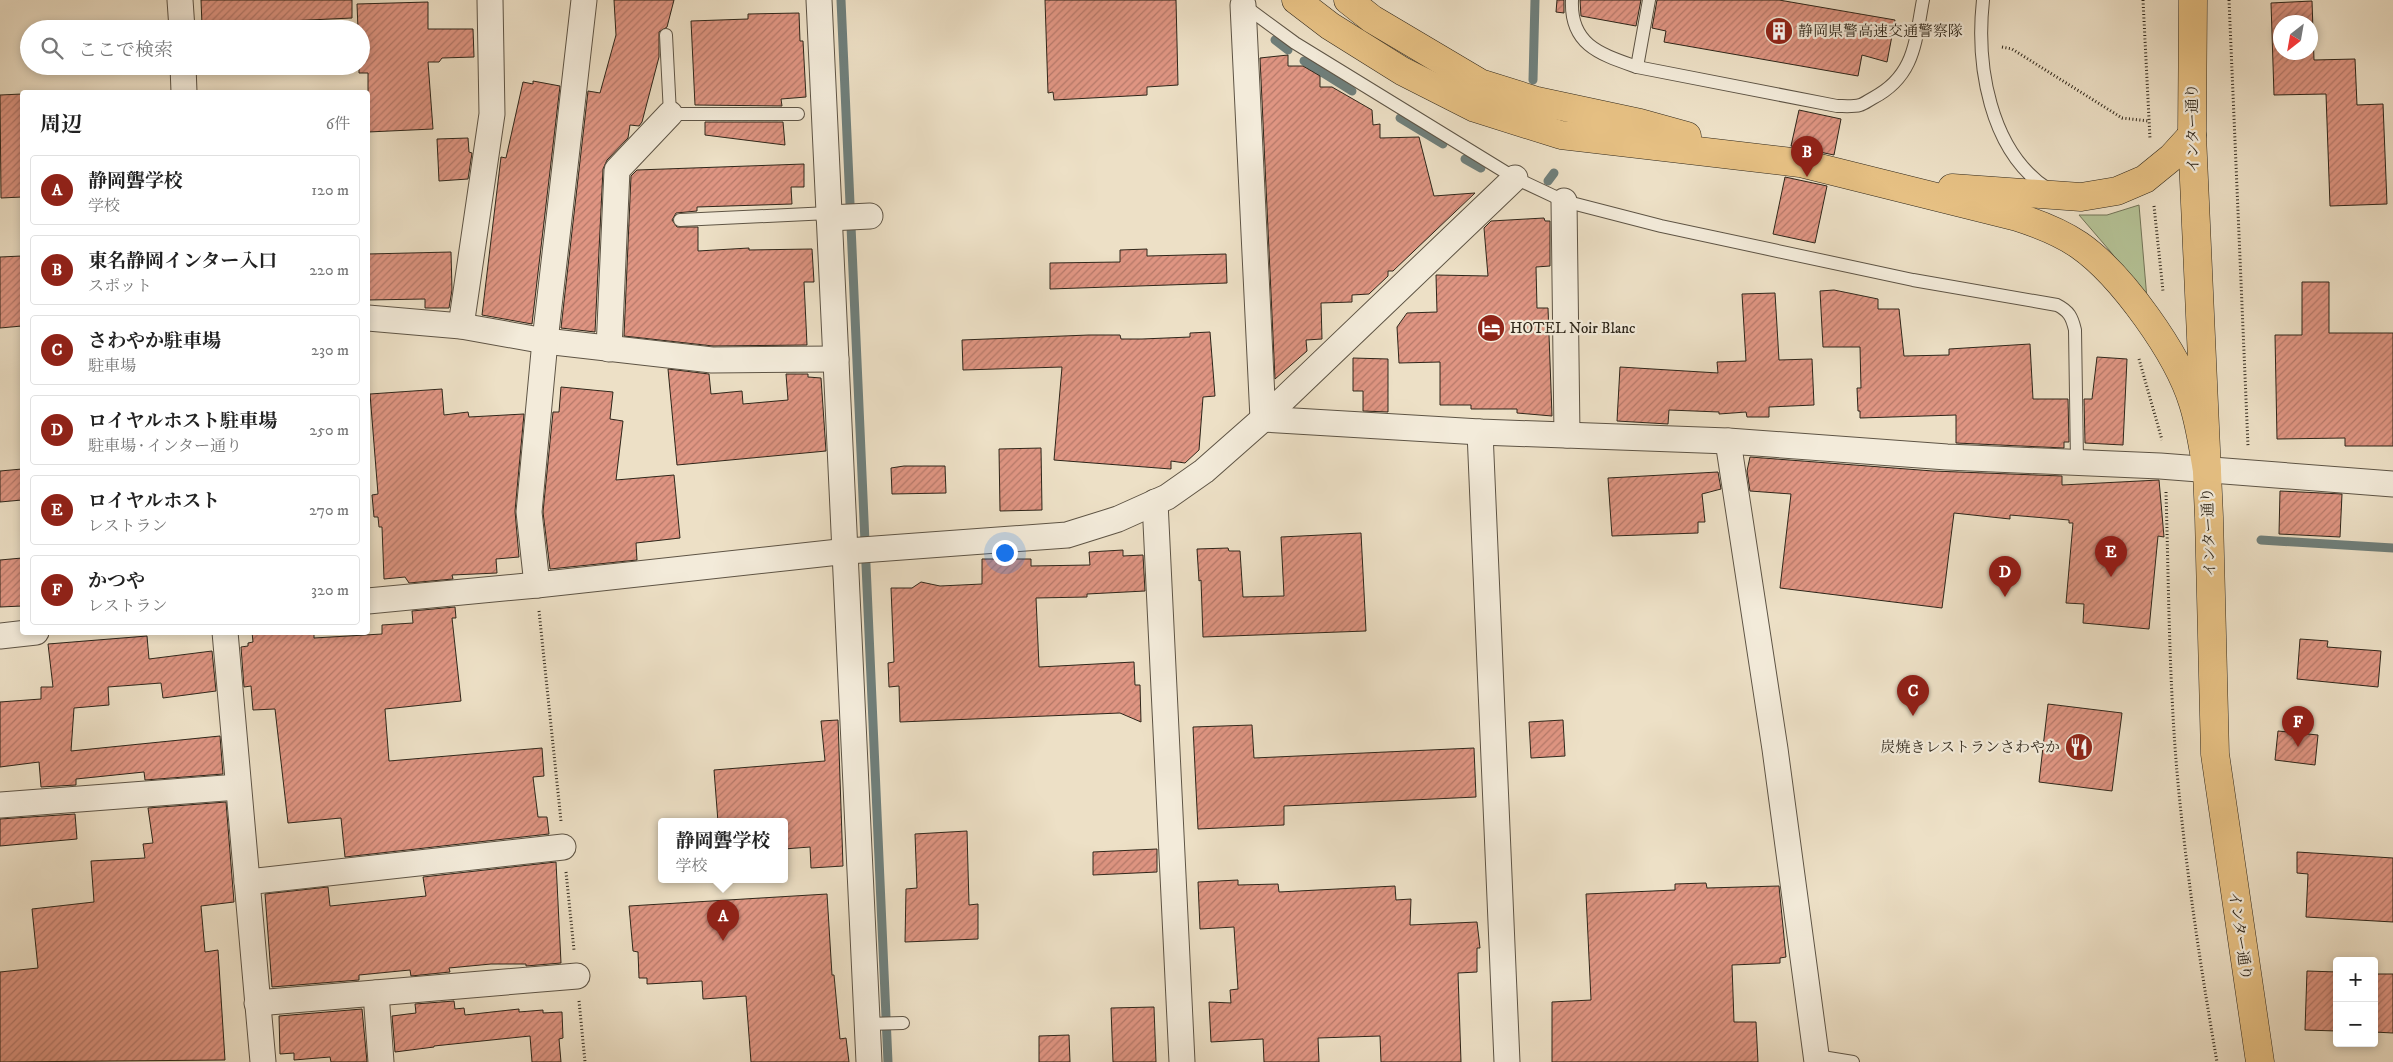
<!DOCTYPE html>
<html lang="ja">
<head>
<meta charset="utf-8">
<style>
	:root { --surface:#fff; --page:#f6f6f6; --text:#222; --muted:#767676; --line:#e0e0e0; --accent:#8f2418 }
	body { margin:0; font-family:"IM FELL DW Pica","Noto Serif JP",serif; background:var(--page); color:var(--text) }
	.controls { position:absolute; right:15px; bottom:15px; display:grid; overflow:hidden; border-radius:5px; box-shadow:0 2px 8px #0003 }
	.controls button { width:45px; height:45px; display:grid; place-items:center; padding:0; border:0; border-bottom:1px solid var(--line); background:var(--surface); color:var(--text); font:25px sans-serif }
	.compass { position:absolute; left:2273px; top:15px; width:45px; height:45px; border-radius:50%; background:var(--surface); box-shadow:0 2px 8px #0003; rotate:211deg }
	.you { position:absolute; left:1004px; top:552px; width:18px; height:18px; margin:-12px; border:4px solid #fff; border-radius:50%; background:#1a73e8; box-shadow:0 0 0 8px #1a73e833 }
	.badge { display:grid; place-items:center; width:32px; height:32px; border-radius:50%; background:var(--accent); color:#fff; font-size:16px; font-weight:700 }
	.pin { position:absolute; translate:-50% -41px; filter:drop-shadow(0 1px 2px #0008) }
	.pin::after { content:''; position:absolute; top:26px; width:18px; height:15px; background:inherit; clip-path:polygon(0 0,100% 0,50% 100%) }
	.popup { position:absolute; left:658px; top:818px; width:130px; height:65px; box-sizing:border-box; display:grid; place-content:center; border-radius:5px; background:var(--surface); filter:drop-shadow(0 1px 4px #0005); font-size:16px; white-space:nowrap; color:var(--muted) }
	.popup b { font-size:19px; color:var(--text) }
	.popup::after { content:''; position:absolute; left:50%; top:100%; margin-left:-10px; border:10px solid transparent; border-top-color:var(--surface) }
	.list { margin:0; padding:0; list-style:none }
	h2 { display:flex; justify-content:space-between; align-items:center; height:65px; margin:0; padding:0 20px; font-size:21px }
	h2 small { font-size:16px; font-weight:400; color:var(--muted) }
	.list li { display:grid; grid-template-columns:32px 1fr auto; gap:15px; align-items:center; box-sizing:border-box; height:70px; margin:0 10px 10px; padding:0 10px; border:1px solid var(--line); border-radius:5px }
	.list b { display:block; font-size:19px; white-space:nowrap }
	.list p { margin:0; font-size:16px; white-space:nowrap; color:var(--muted) }
	.list em { font-size:16px; font-style:normal; color:var(--muted) }
	.icon { flex:none; width:28px; height:28px; fill:none; stroke:currentColor; stroke-width:2; stroke-linecap:round; stroke-linejoin:round }
	.map { position:relative; flex:none; width:2393px; height:1062px; overflow:hidden }
	.search { position:absolute; background:var(--surface); box-shadow:0 2px 8px #0003; left:20px; top:20px; width:350px; height:55px; display:flex; align-items:center; gap:12px; box-sizing:border-box; padding:0 18px; border-radius:28px; color:var(--muted); font-size:19px }
	.panel { position:absolute; background:var(--surface); box-shadow:0 2px 8px #0003; left:20px; top:90px; width:350px; height:545px; border-radius:5px }
	.map>svg:first-child { display:block }
	.green { fill:#b5c397; stroke:#727458 }
	.lines { fill:none; stroke-linecap:round; stroke-linejoin:round }
	.stream { stroke:#6f7f7b; stroke-width:9 }
	.building { fill:url(#building-hatch); stroke:#2e261a; fill-rule:evenodd }
	.lane-casing { stroke:#5e5445; stroke-width:14 }
	.street-casing { stroke:#5e5445; stroke-width:27 }
	.primary-casing { stroke:#2e261a; stroke-width:29 }
	.highway-casing { stroke:#2e261a; stroke-width:29 }
	.path { stroke:#2e261a; stroke-width:3; stroke-dasharray:1 2.5; stroke-linecap:butt }
	.lane { stroke:#f3ebda; stroke-width:12 }
	.street { stroke:#f3ebda; stroke-width:25 }
	.primary { stroke:#e6c083; stroke-width:28 }
	.highway { stroke:#e6c083; stroke-width:28 }
	.labels { text-anchor:middle; dominant-baseline:central; stroke-width:4.5; stroke-linejoin:round; paint-order:stroke }
	.poi-label { font-size:15px; fill:#2e261a; stroke:#f3ebda; text-anchor:start }
	.street-label { font-size:15px; fill:#2e261a; stroke:#f3ebda }
</style>
</head>
<body>
<div class="map">
<svg width="2393" height="1062" viewBox="0 0 2393 1062">
	<defs>
		<pattern id="building-hatch" width="6" height="6" patternUnits="userSpaceOnUse" patternTransform="scale(1.25)"><rect width="6" height="6" fill="#df9582"/><path d="M-1 1l2-2M0 6l6-6M5 7l2-2" fill="none" stroke="#b5796a"/></pattern>
	</defs>
	<rect width="100%" height="100%" fill="#ede0c6"/>
	<filter id="stains"><feTurbulence type="fractalNoise" baseFrequency=".004" numOctaves="4"/><feColorMatrix values="0 0 0 0 .2 0 0 0 0 .09 0 0 0 0 .02 0 0 0 .5 -.17"/></filter>
	<radialGradient id="worn" r=".72"><stop offset=".6" stop-color="#630" stop-opacity="0"/><stop offset="1" stop-color="#630" stop-opacity=".3"/></radialGradient>
	<polygon class="green" points="2139,205 2147,299 2110,251 2079,215 2107,215"/>
	<g class="lines">
		<g class="stream">
			<polyline points="841,0 888,1062"/>
			<polyline points="1275,40 1288,50"/>
			<polyline points="1304,61 1352,91"/>
			<polyline points="1533,80 1535,0"/>
			<polyline points="1400,118 1443,144"/>
			<polyline points="1465,159 1481,168"/>
			<polyline points="1548,181 1554,173"/>
			<polyline points="2261,540 2393,548"/>
		</g>
	</g>
	<g class="building">
		<polygon points="201,0 352,0 352,18 202,25"/>
		<polygon points="614,0 674,0 667,27 659,32 659,57 642,122 639,126 630,125 628,138 607,160 603,169 595,332 561,328 588,91 600,93 616,35"/>
		<polygon points="1045,0 1176,0 1178,85 1147,87 1147,95 1054,100 1053,92 1048,93"/>
		<polygon points="1557,0 1564,0 1564,13 1556,12"/>
		<polygon points="1580,0 1641,0 1636,26 1581,16"/>
		<polygon points="1657,0 1779,0 1895,20 1887,62 1862,55 1858,76 1664,42 1666,31 1652,28"/>
		<path d="M 2312,1 L 2314,60 L 2355,59 L 2357,105 L 2383,104 L 2387,204 L 2330,206 L 2326,94 L 2274,95 L 2271,3 ZM 2280,22 L 2310,22 L 2310,52 L 2280,52 Z"/>
		<polygon points="428,2 428,29 473,29 474,57 442,58 439,62 428,62 433,129 368,132 368,73 359,73 359,66 361,66 361,29 358,29 357,4"/>
		<polygon points="799,13 800,41 803,41 806,97 781,99 782,106 695,105 691,21 748,19 748,14"/>
		<polygon points="1288,55 1288,66 1303,66 1320,76 1320,87 1332,87 1372,110 1373,125 1380,124 1380,138 1419,137 1434,196 1475,193 1393,271 1388,271 1388,276 1369,294 1352,295 1352,302 1321,303 1322,339 1306,340 1307,351 1275,379 1260,58"/>
		<polygon points="533,81 560,86 532,324 482,315 501,157 506,158 523,82 533,84"/>
		<polygon points="22,94 22,197 1,198 0,95"/>
		<polygon points="1799,110 1841,119 1834,155 1791,146"/>
		<polygon points="705,122 783,122 785,145 705,135"/>
		<polygon points="468,138 469,152 472,153 468,179 439,181 437,139"/>
		<polygon points="804,164 804,187 791,187 792,204 697,207 697,211 676,213 672,220 677,227 698,227 698,251 749,248 749,250 812,249 814,282 804,282 807,345 713,346 624,336 631,176 637,170"/>
		<polygon points="1785,177 1827,186 1815,243 1773,234"/>
		<polygon points="1544,218 1545,221 1550,221 1550,266 1536,267 1537,308 1548,308 1552,416 1517,413 1517,409 1471,409 1471,405 1440,405 1440,362 1399,363 1397,327 1407,313 1437,312 1436,275 1488,276 1484,228 1491,221"/>
		<polygon points="1147,249 1147,256 1226,254 1227,283 1050,289 1050,263 1120,262 1120,250"/>
		<polygon points="451,252 452,290 449,308 425,308 425,299 368,300 368,254"/>
		<polygon points="22,256 22,326 0,328 0,257"/>
		<polygon points="2302,282 2329,282 2329,333 2393,333 2393,446 2345,446 2345,438 2277,439 2275,335 2302,335"/>
		<polygon points="1834,290 1878,299 1878,309 1899,309 1904,356 1949,355 1949,349 2030,344 2033,399 2068,399 2069,442 2064,442 2064,448 1956,443 1956,415 1860,418 1860,411 1858,411 1857,388 1861,388 1860,347 1823,347 1820,291"/>
		<polygon points="1775,293 1779,360 1812,359 1814,405 1769,407 1769,417 1747,417 1746,412 1719,414 1719,412 1669,410 1668,424 1617,421 1620,367 1718,373 1717,362 1746,361 1742,294"/>
		<polygon points="1210,332 1215,396 1203,397 1199,450 1185,463 1171,461 1171,469 1054,460 1062,367 963,370 962,340 1089,335 1120,335 1121,339 1142,339 1190,337 1190,333"/>
		<polygon points="2097,357 2127,359 2123,445 2085,443 2084,399 2092,399"/>
		<polygon points="1353,358 1388,359 1388,412 1363,411 1363,391 1353,391"/>
		<polygon points="668,369 709,374 711,394 742,391 743,404 788,400 786,374 808,374 808,377 821,378 826,451 677,465"/>
		<polygon points="561,387 613,392 610,419 623,421 616,480 674,475 680,538 636,543 637,560 550,569 543,512 553,412 559,412"/>
		<polygon points="442,389 444,415 468,412 469,417 524,414 515,511 519,557 496,559 497,573 452,575 453,579 409,583 405,577 384,579 382,527 379,527 378,517 374,517 372,495 378,494 370,394"/>
		<polygon points="1041,448 1042,510 1000,511 999,449"/>
		<polygon points="1750,457 1933,471 2062,476 2062,485 2159,480 2164,537 2158,536 2149,629 2083,623 2084,604 2066,603 2073,523 2069,523 2069,520 2010,515 2010,519 1954,513 1942,608 1780,588 1791,494 1750,491 1747,471"/>
		<polygon points="904,466 945,466 946,493 892,494 891,468"/>
		<polygon points="22,469 22,500 0,502 0,471"/>
		<polygon points="1718,472 1721,489 1702,494 1705,522 1698,522 1698,533 1612,536 1608,478"/>
		<polygon points="2280,491 2342,494 2340,537 2279,534"/>
		<polygon points="1361,533 1366,631 1203,637 1201,580 1199,581 1197,549 1228,548 1229,551 1240,551 1243,597 1284,596 1281,537"/>
		<polygon points="1123,550 1123,556 1143,555 1145,591 1087,594 1087,597 1036,598 1039,667 1134,662 1135,685 1140,685 1141,722 1120,713 900,722 899,686 889,687 888,663 894,662 891,588 912,588 921,582 940,586 982,584 982,559 1031,559 1031,566 1090,565 1089,552"/>
		<polygon points="22,558 22,606 0,607 0,560"/>
		<polygon points="455,607 456,618 452,618 461,701 385,709 389,761 542,748 544,776 533,777 538,817 547,817 549,834 345,857 341,818 288,823 275,709 253,710 251,686 244,687 241,647 248,646 248,643 253,642 252,632 314,632 314,638 382,634 382,625 413,623 412,611"/>
		<polygon points="147,636 149,659 212,651 216,691 163,698 161,683 108,687 109,705 74,708 71,751 220,736 223,774 145,780 144,772 76,779 76,785 41,787 39,762 0,767 0,702 41,699 41,687 53,687 48,644"/>
		<polygon points="2300,639 2328,641 2327,647 2381,651 2378,687 2297,679"/>
		<polygon points="2048,704 2122,713 2112,791 2039,782"/>
		<polygon points="838,720 843,866 811,868 810,847 784,849 784,822 718,822 714,770 825,761 821,721"/>
		<polygon points="1563,720 1565,756 1531,758 1529,722"/>
		<polygon points="1252,725 1254,758 1474,748 1476,797 1284,806 1284,825 1198,829 1193,727"/>
		<polygon points="2278,731 2318,735 2315,765 2275,760"/>
		<polygon points="226,802 234,902 201,906 205,952 218,950 225,1060 0,1062 0,972 38,968 32,909 94,902 91,861 145,858 143,844 153,843 148,808"/>
		<polygon points="75,814 77,839 0,846 0,819"/>
		<polygon points="967,831 969,905 978,904 978,939 905,942 906,889 917,888 915,834"/>
		<polygon points="1157,849 1157,872 1093,875 1093,852"/>
		<polygon points="2297,852 2393,858 2393,922 2306,917 2308,874 2297,873"/>
		<polygon points="556,862 561,963 526,966 526,964 491,964 449,968 450,972 411,976 410,970 359,975 359,980 272,987 265,894 328,887 330,906 426,896 423,877"/>
		<polygon points="1238,880 1238,885 1278,884 1279,892 1395,886 1396,900 1411,899 1410,925 1477,922 1480,948 1477,948 1477,972 1458,973 1461,1062 1381,1062 1380,1036 1318,1038 1319,1062 1264,1062 1263,1039 1211,1042 1209,1002 1231,1003 1230,990 1238,989 1234,927 1200,929 1198,882"/>
		<polygon points="1706,883 1707,888 1779,886 1786,957 1780,958 1780,963 1732,965 1734,1022 1756,1022 1758,1062 1552,1062 1552,1002 1591,1000 1586,894 1675,890 1675,884"/>
		<polygon points="827,894 832,975 834,975 840,1039 846,1038 849,1062 751,1062 746,996 703,999 702,981 647,984 647,978 639,978 638,952 633,951 629,906"/>
		<polygon points="2307,971 2337,972 2337,1031 2305,1030"/>
		<polygon points="2374,974 2393,974 2393,1033 2374,1032"/>
		<polygon points="454,1001 455,1009 464,1008 465,1015 519,1009 519,1012 543,1010 543,1013 562,1012 563,1038 559,1039 561,1062 532,1062 530,1036 434,1046 434,1047 395,1052 392,1016 416,1013 415,1004"/>
		<polygon points="1154,1007 1156,1062 1113,1062 1111,1008"/>
		<polygon points="362,1009 367,1062 331,1062 330,1057 294,1060 294,1053 280,1054 279,1016"/>
		<polygon points="1069,1035 1070,1062 1039,1062 1039,1036"/>
	</g>
	<g class="lines">
		<defs>
			<g id="lane">
				<path d="M 1572,0 C 1570,45 1600,54 1637,67 L 1837,106 C 1844,106 1853,107 1860,105 C 1864,104 1869,100 1873,98 C 1915,76 1915,42 1923,0"/>
				<path d="M 1983,0 C 1976,64 1989,151 2048,189"/>
				<path d="M 1242,4 L 1295,43 L 1515,178 L 1564,201 L 1661,226 L 1913,280 L 2057,305 C 2069,311 2072,317 2075,330 L 2077,461"/>
				<polyline points="666,35 670,114 798,114"/>
				<polyline points="1637,67 1649,0"/>
				<polyline points="680,220 829,213"/>
				<polyline points="867,1024 903,1023"/>
				<polyline points="1816,1056 1853,1062"/>
			</g>
			<g id="street">
				<polyline points="180,0 182,29"/>
				<polyline points="819,0 869,1062"/>
				<polyline points="1243,5 1263,419 1480,432 1728,441 1947,457 2160,466 2393,484"/>
				<polyline points="183,66 184,92"/>
				<polyline points="1564,201 1567,435"/>
				<polyline points="829,218 870,216"/>
				<polyline points="368,318 461,326 545,341 712,360 836,359"/>
				<polyline points="461,326 492,114 490,0"/>
				<polyline points="609,349 617,170 670,114"/>
				<polyline points="1480,432 1507,1062"/>
				<polyline points="1728,441 1775,749 1817,1062"/>
				<polyline points="1155,502 1182,1062"/>
				<polyline points="537,585 529,512 545,341 584,0"/>
				<polyline points="368,601 537,585 848,551 1067,535 1118,519 1167,497 1204,471 1263,419 1515,178"/>
				<polyline points="225,632 263,1062"/>
				<polyline points="0,636 36,632"/>
				<polyline points="0,805 238,787"/>
				<polyline points="247,882 563,847"/>
				<polyline points="376,993 381,1062"/>
				<polyline points="257,1003 577,976"/>
			</g>
			<polyline id="primary" points="2193,0 2192,135 2209,517 2215,754 2260,1062"/>
			<g id="highway">
				<path d="M 1296,0 L 1330,26 L 1402,71 L 1475,108 L 1561,135 L 1800,163 L 2017,217 C 2039,224 2060,232 2079,245 C 2122,275 2178,354 2193,403 C 2200,425 2203,448 2207,470"/>
				<polyline points="1348,0 1372,19 1480,83 1537,101 1640,123 1687,136"/>
				<polyline points="1952,188 2081,197 2117,191 2145,179 2172,157 2192,135"/>
			</g>
		</defs>
		<use href="#lane" class="lane-casing"/>
		<use href="#street" class="street-casing"/>
		<use href="#primary" class="primary-casing"/>
		<use href="#highway" class="highway-casing"/>
		<g class="path">
			<polyline points="2143,0 2150,139"/>
			<polyline points="2229,0 2248,446"/>
			<polyline points="2002,47 2012,49 2122,118 2149,121"/>
			<polyline points="2154,206 2163,291"/>
			<polyline points="2139,359 2162,440"/>
			<path d="M 2166,492 C 2169,596 2169,700 2180,803 C 2189,890 2202,976 2217,1062"/>
			<polyline points="539,611 561,821"/>
			<polyline points="566,872 574,950"/>
			<polyline points="579,1001 585,1062"/>
		</g>
		<use href="#lane" class="lane"/>
		<use href="#street" class="street"/>
		<use href="#primary" class="primary"/>
		<use href="#highway" class="highway"/>
	</g>
	<defs>
		<symbol id="building-disc" viewBox="-11 -11 22 22"><circle r="9.5" fill="#8f2418" stroke="#f3ebda"/><path d="M-4-6H4V6H1V3H-1V6H-4ZM-2.5-4.3h1.7v1.8h-1.7ZM.8-4.3h1.7v1.8H.8ZM-2.5-1h1.7V.8h-1.7ZM.8-1h1.7V.8H.8Z" fill="#fff"/></symbol>
		<symbol id="hotel-disc" viewBox="-11 -11 22 22"><circle r="9.5" fill="#8f2418" stroke="#f3ebda"/><path d="M-6-4.5h1.5V1H6V5H4.5V3h-9V5H-6ZM-4 0a1.8 1.8 0 1 1 3.6 0ZM.5 0V-2.5h3Q6-2.5 6 0Z" fill="#fff"/></symbol>
		<symbol id="restaurant-disc" viewBox="-11 -11 22 22"><circle r="9.5" fill="#8f2418" stroke="#f3ebda"/><path d="M-5-6h1v4h1v-4h1v4h1v-4h1v5L-1.5 .5V6h-2V.5L-5-1ZM5-6V6H3V1.5H1.5Q1.5-4 5-6Z" fill="#fff"/></symbol>
	</defs>
	<g fill-rule="evenodd">
		<use href="#building-disc" x="1763" y="15" width="32" height="32"/>
		<use href="#hotel-disc" x="1475" y="312" width="32" height="32"/>
		<use href="#restaurant-disc" x="2063" y="731" width="32" height="32"/>
	</g>
	<g class="labels">
		<g class="poi-label">
			<text x="1798" y="31">静岡県警高速交通警察隊</text>
			<text x="1510" y="328">HOTEL Noir Blanc</text>
			<text x="2060" y="747" text-anchor="end">炭焼きレストランさわやか</text>
		</g>
		<g class="street-label">
			<text transform="translate(2193 128) rotate(-91)">インター通り</text>
			<text transform="translate(2209 532) rotate(-92)">インター通り</text>
			<text transform="translate(2240 936) rotate(82)">インター通り</text>
		</g>
	</g>
	<rect width="100%" height="100%" filter="url(#stains)"/>
	<rect width="100%" height="100%" fill="url(#worn)"/>
</svg>
<div class="controls">
<button>+</button>
<button>−</button>
</div>
<svg class="compass" viewBox="-18 -18 36 36"><path d="M0-13l5 13h-10z" fill="#e53935"/><path d="M0 13l5-13h-10z" fill="#767676"/></svg>
<div class="you"></div>
<div class="pin badge" style="left:723px;top:941px">A</div>
<div class="popup"><b>静岡聾学校</b>学校</div>
<div class="pin badge" style="left:1807px;top:177px">B</div>
<div class="pin badge" style="left:1913px;top:716px">C</div>
<div class="pin badge" style="left:2005px;top:597px">D</div>
<div class="pin badge" style="left:2111px;top:577px">E</div>
<div class="pin badge" style="left:2298px;top:747px">F</div>
<div class="search"><svg class="icon" aria-label="search" viewBox="0 0 24 24"><circle cx="10" cy="10" r="6"/><path d="M15 15l6 6"/></svg>ここで検索</div>
<section class="panel">
<h2>周辺<small>6件</small></h2>
<ul class="list">
<li><span class="badge">A</span><div><b>静岡聾学校</b><p>学校</p></div><em>120 m</em></li>
<li><span class="badge">B</span><div><b>東名静岡インター入口</b><p>スポット</p></div><em>220 m</em></li>
<li><span class="badge">C</span><div><b>さわやか駐車場</b><p>駐車場</p></div><em>230 m</em></li>
<li><span class="badge">D</span><div><b>ロイヤルホスト駐車場</b><p>駐車場 · インター通り</p></div><em>250 m</em></li>
<li><span class="badge">E</span><div><b>ロイヤルホスト</b><p>レストラン</p></div><em>270 m</em></li>
<li><span class="badge">F</span><div><b>かつや</b><p>レストラン</p></div><em>320 m</em></li>
</ul>
</section>
</div>
</body>
</html>
